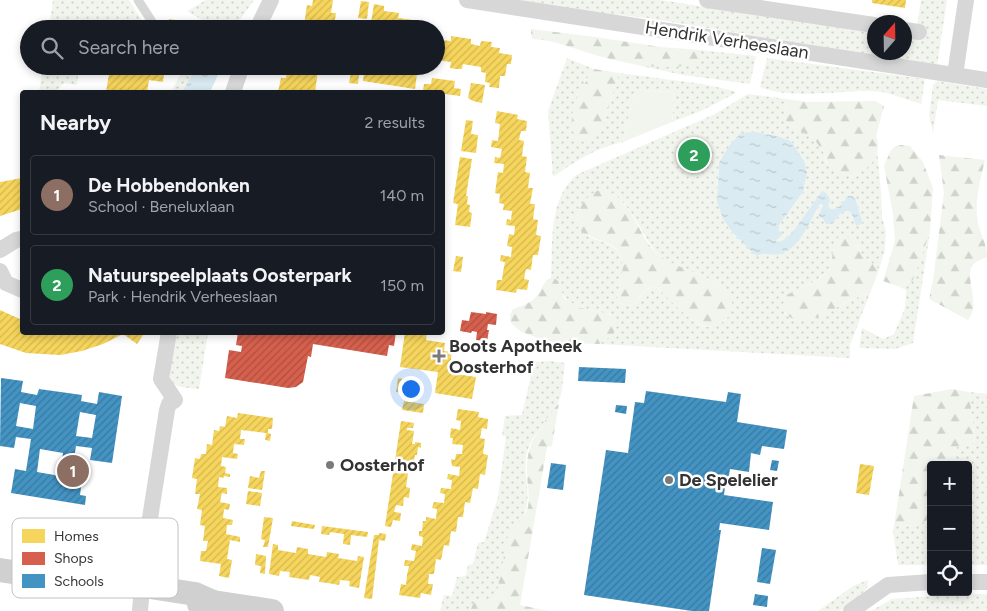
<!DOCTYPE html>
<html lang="en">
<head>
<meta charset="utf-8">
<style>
	:root { --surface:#171b24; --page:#20242c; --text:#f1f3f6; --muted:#9ea1a6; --line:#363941; --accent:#7a7a7a }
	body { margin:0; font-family:Figtree,sans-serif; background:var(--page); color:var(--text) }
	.controls { position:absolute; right:15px; bottom:15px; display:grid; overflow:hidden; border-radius:5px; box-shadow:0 2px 8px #0003 }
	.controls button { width:45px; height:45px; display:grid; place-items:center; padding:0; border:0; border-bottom:1px solid var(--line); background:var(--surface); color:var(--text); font:25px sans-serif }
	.compass { position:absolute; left:867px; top:15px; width:45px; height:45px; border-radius:50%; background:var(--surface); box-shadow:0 2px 8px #0003; rotate:20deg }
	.you { position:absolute; left:410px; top:388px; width:18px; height:18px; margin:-12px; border:4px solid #fff; border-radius:50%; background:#1a73e8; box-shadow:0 0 0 8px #1a73e833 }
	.badge { display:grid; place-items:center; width:32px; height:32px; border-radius:50%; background:var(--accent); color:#fff; font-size:16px; font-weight:700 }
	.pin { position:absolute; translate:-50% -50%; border:2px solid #fff; box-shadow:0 1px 5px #0006 }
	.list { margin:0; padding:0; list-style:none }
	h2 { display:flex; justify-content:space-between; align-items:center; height:65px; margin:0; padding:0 20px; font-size:21px }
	h2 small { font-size:16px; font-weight:400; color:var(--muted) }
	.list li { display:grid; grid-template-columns:32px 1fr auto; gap:15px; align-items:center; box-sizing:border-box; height:80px; margin:0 10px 10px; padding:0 10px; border:1px solid var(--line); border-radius:5px }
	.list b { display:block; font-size:19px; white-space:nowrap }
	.list p { margin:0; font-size:16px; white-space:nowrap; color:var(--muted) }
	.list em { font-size:16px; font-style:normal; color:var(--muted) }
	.icon { flex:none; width:28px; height:28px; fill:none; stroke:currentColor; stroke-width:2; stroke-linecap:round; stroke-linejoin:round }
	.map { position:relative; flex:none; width:987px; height:611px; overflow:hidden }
	.search { position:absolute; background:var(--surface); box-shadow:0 2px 8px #0003; left:20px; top:20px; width:425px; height:55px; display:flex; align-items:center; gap:12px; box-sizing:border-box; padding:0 18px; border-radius:28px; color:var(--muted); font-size:19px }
	.panel { position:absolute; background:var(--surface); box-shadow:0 2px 8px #0003; left:20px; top:90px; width:425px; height:245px; border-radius:5px }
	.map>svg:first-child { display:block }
	.grass { fill:url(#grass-dots); fill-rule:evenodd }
	.forest { fill:url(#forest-firs) }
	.park { fill:#f2f5ed }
	.water { fill:url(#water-ripples) }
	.homes { fill:url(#homes-hatch) }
	.shops { fill:url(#shops-hatch) }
	.schools { fill:url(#schools-hatch); fill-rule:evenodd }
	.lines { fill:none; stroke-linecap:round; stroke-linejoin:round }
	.lane { stroke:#d7d7d7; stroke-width:9 }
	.street { stroke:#d7d7d7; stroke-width:16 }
	.secondary { stroke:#d0d0d0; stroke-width:24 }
	.poi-dot { fill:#7a7a7a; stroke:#fff; stroke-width:2 }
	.labels { text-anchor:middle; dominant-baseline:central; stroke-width:5; stroke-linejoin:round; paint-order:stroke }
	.street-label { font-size:18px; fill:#333; stroke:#fff }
	.poi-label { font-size:18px; font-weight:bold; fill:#333; stroke:#fff; text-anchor:start }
	.key { fill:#fff; stroke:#c2c2c2; stroke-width:1 }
	.key-label { font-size:14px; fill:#333 }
</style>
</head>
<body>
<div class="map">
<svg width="987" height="611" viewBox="0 0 987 611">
	<defs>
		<pattern id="grass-dots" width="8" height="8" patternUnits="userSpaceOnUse" patternTransform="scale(1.25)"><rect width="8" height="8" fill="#f2f5ed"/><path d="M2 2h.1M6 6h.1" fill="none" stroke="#d0d2cc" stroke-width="1.8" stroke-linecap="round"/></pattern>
		<pattern id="forest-firs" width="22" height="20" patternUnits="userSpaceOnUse" patternTransform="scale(1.25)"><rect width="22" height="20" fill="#f2f5ed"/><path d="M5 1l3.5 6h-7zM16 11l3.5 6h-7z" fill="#d0d2cc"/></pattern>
		<pattern id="water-ripples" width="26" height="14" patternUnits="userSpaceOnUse" patternTransform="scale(1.25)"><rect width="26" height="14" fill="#dbebf2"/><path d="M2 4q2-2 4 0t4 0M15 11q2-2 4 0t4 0" fill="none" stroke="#bccad0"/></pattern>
		<pattern id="homes-hatch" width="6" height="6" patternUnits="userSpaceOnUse" patternTransform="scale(1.25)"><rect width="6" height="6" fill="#f6d55c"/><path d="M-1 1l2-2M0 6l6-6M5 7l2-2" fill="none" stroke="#d3b750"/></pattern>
		<pattern id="shops-hatch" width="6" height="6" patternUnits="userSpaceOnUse" patternTransform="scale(1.25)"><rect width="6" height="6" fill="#d6604d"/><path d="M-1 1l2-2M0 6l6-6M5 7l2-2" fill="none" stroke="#ae5041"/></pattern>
		<pattern id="schools-hatch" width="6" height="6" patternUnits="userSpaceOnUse" patternTransform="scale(1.25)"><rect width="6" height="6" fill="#4393c3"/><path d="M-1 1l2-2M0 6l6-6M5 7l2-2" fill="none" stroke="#39799f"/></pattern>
	</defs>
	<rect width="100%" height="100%" fill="#fff"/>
	<g class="grass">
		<polygon points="53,0 129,0 147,29 131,29 89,22 83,29 49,29"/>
		<polygon points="206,0 254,0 237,24 207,23 187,11"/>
		<polygon points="486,0 660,0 874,33 874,52 904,52 905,37 916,33 921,0 947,0 937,66 647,18"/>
		<polygon points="700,50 756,56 750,84 683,75 632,64 685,66 700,56"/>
		<path d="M 567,58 L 594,69 L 584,83 L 604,122 L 619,73 L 703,84 L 734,91 L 736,93 L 701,111 L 672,122 L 674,91 L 634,92 L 623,142 C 596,148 575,161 553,177 L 548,111 Z"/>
		<path d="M 767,58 L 925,79 L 921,104 C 907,100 887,91 872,91 C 841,90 788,100 760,87 Z"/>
		<polygon points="43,66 79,66 77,85 64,83 55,92 39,92"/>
		<polygon points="185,66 197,66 182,92 171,92"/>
		<polygon points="937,81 987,89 987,106 938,100 933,133 929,115 933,85"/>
		<path d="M 748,94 L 786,99 L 785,119 L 788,124 L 814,138 L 823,151 L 827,163 L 877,154 L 877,150 L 881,192 L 882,217 L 886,231 L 885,249 L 879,270 L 861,253 L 858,245 L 833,248 C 834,279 812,282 790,293 L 784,313 C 807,330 829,310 851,300 C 857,297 863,296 870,293 L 850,345 L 850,358 L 599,344 L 609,337 L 612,315 C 585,307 567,312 557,281 L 551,278 C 553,242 548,201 576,175 L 715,114 ZM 763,133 L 791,141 L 805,162 L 807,173 L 803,192 L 777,228 L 781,232 L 775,241 C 782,243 786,239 791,234 L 822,191 L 828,207 L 831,209 L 838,208 L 848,196 L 856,200 L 863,222 L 856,226 L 851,212 L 846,211 L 841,213 L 832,224 L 818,217 L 823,205 L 820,204 L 803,234 L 779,254 L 762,253 L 757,256 L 753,253 C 747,245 737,239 731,231 C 714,208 717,189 719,163 ZM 603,189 C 631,199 639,232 657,253 C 669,268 693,270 709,279 C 716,282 722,287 727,293 L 728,317 C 700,348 675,296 653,286 C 640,291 631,320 617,298 C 618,286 625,272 622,260 C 617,235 578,246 576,218 Z"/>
		<polygon points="930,232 913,343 895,349 859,348 862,328 883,339 894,334 905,308 906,290 900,287 913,280"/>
		<path d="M 176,333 L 208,333 L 199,389 C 192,388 181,388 175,385 C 163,380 174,344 176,333 Z"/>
		<path d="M 550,361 L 565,363 C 563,374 563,396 557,405 C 547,423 529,436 526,458 C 523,481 536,505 517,524 L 496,597 L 494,600 L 475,600 L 470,611 L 440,611 L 444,595 L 452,596 L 457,577 L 466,576 L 468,565 L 473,564 L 478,543 L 484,542 L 498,497 L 506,436 L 502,436 L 505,416 L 522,415 L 534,362 Z"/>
		<polygon points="969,392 987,394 987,565 968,565 968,465 954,465 956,447 975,442"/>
		<path d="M 931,517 L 931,565 L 898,565 L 893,532 L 894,526 C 907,526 921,526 931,517 Z"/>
		<polygon points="868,580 867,588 856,600 840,611 818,611 853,586"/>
		<polygon points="964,594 987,594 987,611 871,611 892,599"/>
	</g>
	<g class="forest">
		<path d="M 531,29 L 595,37 L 661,47 L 700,50 L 700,56 L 695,64 C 660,72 622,63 589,53 C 570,47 553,40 533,39 L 531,36 Z"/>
		<path d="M 594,69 L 619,73 L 604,122 L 597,135 L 582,142 L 576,139 C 564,114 580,90 594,69 Z"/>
		<path d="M 786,99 L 807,102 L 875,101 L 884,106 L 876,136 C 884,155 867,175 848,175 C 841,175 836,172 830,169 L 823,151 L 814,139 L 788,124 L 785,119 Z"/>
		<polygon points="901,145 910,146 923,162 933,188 930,232 913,280 900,287 883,281 895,241 893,214 884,166 890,152 894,147"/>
		<path d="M 939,155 L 985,160 C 980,181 974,202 978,223 C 981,236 987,244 987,257 C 984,259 979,260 976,262 C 960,274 983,302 968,320 L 929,299 L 933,281 L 944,193 Z"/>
		<path d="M 603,189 C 635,200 637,239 661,257 C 677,269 726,279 732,299 C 733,306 730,316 725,320 C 704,343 672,301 658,288 L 653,286 C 640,290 631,320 617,298 C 618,286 626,268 621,256 C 612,232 559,244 582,205 C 588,196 592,192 603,189 Z"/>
		<path d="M 844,235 L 855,241 L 861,253 L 879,270 L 870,293 C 864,295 857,297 851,300 C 834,307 804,332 786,314 C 781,309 783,302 786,296 C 800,285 819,286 829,268 C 836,255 828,239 844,235 Z"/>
		<path d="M 553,277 L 558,281 L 564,298 L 581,308 L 605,313 L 615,317 L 616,326 L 614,333 L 599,344 L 547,342 L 520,331 L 511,323 L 510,315 L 513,309 C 521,306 529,304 535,298 C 543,291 542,280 553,277 Z"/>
		<path d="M 952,389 L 969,392 L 975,443 L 957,447 L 954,465 L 931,465 L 931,517 C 921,526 907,526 894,526 L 914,396 Z"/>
		<path d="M 559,403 L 552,446 L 547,447 L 520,605 L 548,611 L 470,611 L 475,600 L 494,600 L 496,597 L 508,535 C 512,524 524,520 528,507 C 530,496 527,483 527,472 C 526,441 541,426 559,403 Z"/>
	</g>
	<polygon class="park" points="674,91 672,122 623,142 634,92"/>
	<g class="water">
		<polygon points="197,66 222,66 210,92 182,92"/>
		<path d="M 755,132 L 777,136 L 791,141 L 805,162 L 807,173 L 803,192 L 777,228 L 783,234 L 775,241 C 782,243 786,238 791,234 L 822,191 L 826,193 L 830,200 L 828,207 L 831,209 L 838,208 L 848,196 L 852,196 L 856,200 L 863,223 L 856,226 L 851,212 L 846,211 L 841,213 L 832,224 L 826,224 L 823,219 L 818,217 L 823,205 L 820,204 C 810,220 801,248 780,254 C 772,256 765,251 757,256 L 753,253 L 732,232 L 723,219 L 717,201 L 719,163 L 729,146 L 741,133 Z"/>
	</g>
	<g class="homes">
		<polygon points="313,0 333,0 331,13 336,13 334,26 329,25 329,29 309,29 309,26 304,25 307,5 312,6"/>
		<polygon points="872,0 906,0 905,8 872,3"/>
		<polygon points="361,1 369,2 367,19 358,18"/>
		<polygon points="374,4 384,6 384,11 399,13 398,18 413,20 412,25 430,29 370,29"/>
		<polygon points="169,19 182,21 181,29 167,29"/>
		<polygon points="436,34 441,35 441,40 451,41 451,36 471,39 471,44 480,46 481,41 492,42 491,47 500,48 499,53 512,55 511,64 507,64 505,76 500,76 499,88 489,87 490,83 485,82 486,73 481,72 481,67 463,64 462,69 456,69 450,68 451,62 436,60"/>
		<polygon points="95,66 165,66 163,82 149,80 147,92 106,92 109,74 95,72"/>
		<polygon points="288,66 313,66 313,70 318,71 315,92 278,92 281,78 286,78"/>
		<polygon points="354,66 360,66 358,84 349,83 352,67"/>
		<polygon points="365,66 395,68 397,68 396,72 403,72 404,67 412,68 411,73 417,74 415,89 363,81"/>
		<polygon points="432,78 455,81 454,88 461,89 460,96 423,91 424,84 431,84"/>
		<polygon points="471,83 485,85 482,103 473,101 468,98"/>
		<polygon points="497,111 518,115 517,119 527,121 526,131 521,131 519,140 524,141 522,156 527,157 525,172 530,173 528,188 533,188 530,204 535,204 533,219 538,220 536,235 541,236 538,255 533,255 531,270 526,269 524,279 529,280 527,290 517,289 516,293 496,290 497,280 502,280 503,272 505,262 500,261 501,255 511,257 512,247 507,246 509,234 514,235 515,226 506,225 507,219 511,220 512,211 503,210 504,204 499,203 500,194 495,193 498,172 503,173 504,164 494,163 495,157 500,158 502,149 491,147 492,140 498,141 500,124 495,123"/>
		<polygon points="466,120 473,121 471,134 478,135 476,153 461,151"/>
		<polygon points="460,157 472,159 466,196 468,196 467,204 470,205 469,212 472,213 470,227 455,225 458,204 453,203"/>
		<polygon points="22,178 22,209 0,216 0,182"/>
		<polygon points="456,256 463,257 461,272 453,271"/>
		<polygon points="0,310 22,320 22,332 145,332 137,344 123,334 103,344 82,351 60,355 26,353 0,344"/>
		<polygon points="405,332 427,333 426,340 445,343 444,351 452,352 449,373 476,377 472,399 435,393 438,372 400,367"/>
		<polygon points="398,378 413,381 411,394 396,392"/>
		<polygon points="404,401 424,404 423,413 402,410"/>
		<polygon points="458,409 479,412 478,417 488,419 487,429 482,428 480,438 485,439 483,454 488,455 485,475 480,474 478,489 473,488 470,503 465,502 463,517 458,517 456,532 451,531 449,546 444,545 441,560 436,559 434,574 429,574 428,584 433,584 431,595 421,593 420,598 399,595 401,584 406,585 407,575 409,566 404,566 405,560 414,561 416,551 411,550 412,544 422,546 423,537 419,536 419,531 422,531 423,521 426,521 426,517 436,519 437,509 432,508 434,502 444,503 445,494 440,493 441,488 451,489 452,480 447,479 448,474 459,476 460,467 452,466 451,459 455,460 456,454 462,454 463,445 452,444 453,438 450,438 451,428 460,430 461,421 456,420"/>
		<polygon points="238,413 273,418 272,429 268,429 268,433 271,434 270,441 265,440 266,433 241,430 240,439 245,439 244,445 234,444 233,453 238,454 237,459 222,457 221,466 226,467 225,473 230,474 230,477 224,476 224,478 219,477 218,487 227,488 227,494 222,493 220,502 230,504 229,510 224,509 223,518 233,520 232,525 227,525 226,534 240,537 240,542 230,540 227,559 232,560 229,578 219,576 221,564 200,561 201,551 206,551 208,541 203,541 205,526 200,525 202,510 197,509 200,494 195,494 197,479 192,478 195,458 200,459 201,454 206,454 207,444 212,445 214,430 219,431 220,426 225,427 227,416 237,418"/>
		<polygon points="401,421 414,423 413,428 407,428 407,430 414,431 412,444 415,444 415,442 421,443 421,448 418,447 417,455 415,455 413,467 409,467 406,487 410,488 409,498 404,497 403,506 396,505 394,512 401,513 400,521 393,520 391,527 385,526"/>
		<polygon points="860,464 874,466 869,495 856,493"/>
		<polygon points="261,471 265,471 262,490 248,488 250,476 259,478"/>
		<polygon points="248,491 262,493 260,506 246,504"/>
		<polygon points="264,517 273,518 268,547 263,547 265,540 261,539"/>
		<polygon points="292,521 315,525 314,529 291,526"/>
		<polygon points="322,526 368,532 367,537 351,535 350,545 343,544 344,534 330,532 329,535 321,534"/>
		<polygon points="379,533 386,534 385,541 379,540 372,599 364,598 374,535 379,535"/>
		<polygon points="273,544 278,545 278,550 296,553 297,547 308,549 308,554 326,557 327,552 339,554 338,558 357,561 358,556 364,557 359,588 349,586 350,581 340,580 339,585 328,583 319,582 320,577 310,575 309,580 289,577 290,572 280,571 279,576 269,574"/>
		<polygon points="256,554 266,556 265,574 260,573 261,566 255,565"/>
	</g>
	<g class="shops">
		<polygon points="471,312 486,314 486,312 497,314 496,325 488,324 487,330 489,330 487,341 476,340 477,332 472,331 471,333 460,331 462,320 469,321"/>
		<polygon points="238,332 396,332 394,346 389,345 387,356 313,344 311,357 308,356 303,382 296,387 288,388 225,378 229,350 241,352 242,346 236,345"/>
	</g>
	<g class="schools">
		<polygon points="579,367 626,369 625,383 578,381"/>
		<path d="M 1,378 L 23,381 L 21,392 L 37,395 L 39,389 L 82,395 L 81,401 L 97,404 L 99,392 L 122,396 L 112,463 L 90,460 L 92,448 L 76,446 L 71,478 L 82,480 L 80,495 L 86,496 L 85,505 L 11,493 L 15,469 L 26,471 L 31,439 L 16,437 L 14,448 L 0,446 ZM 20,403 L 36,406 L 33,429 L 16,426 ZM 80,412 L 96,415 L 92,438 L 76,436 ZM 40,449 L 63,453 L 60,476 L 37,472 Z"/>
		<polygon points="646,391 726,402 728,392 741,394 737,422 787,430 784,449 762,446 760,455 751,453 749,472 730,469 727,487 725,487 724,495 773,502 769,530 720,523 719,530 721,530 709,611 692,611 584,595 606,450 628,453 635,402 644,403"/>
		<polygon points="616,405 627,406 626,414 615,412"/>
		<polygon points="772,460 779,461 777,471 770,470"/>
		<polygon points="551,463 566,465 563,490 547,488"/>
		<polygon points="762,548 776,550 770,584 757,582"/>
		<polygon points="755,594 768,596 767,607 753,605"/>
	</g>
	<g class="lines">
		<polyline class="lane" points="138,0 156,28"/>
		<g class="street">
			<polyline points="467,0 987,80"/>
			<polyline points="707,0 874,25"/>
			<polyline points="257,29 271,0"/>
			<polyline points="904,30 919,32"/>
			<polyline points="955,75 966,0"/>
			<polyline points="233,92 242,66"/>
			<polyline points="0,250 16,240 22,239"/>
			<polyline points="0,271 6,283 22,290"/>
			<polyline points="968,582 987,582"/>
			<polyline points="140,611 145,550 167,410 169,404 175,400 161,379 169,332"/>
			<polyline points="851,611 888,585 931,582"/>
		</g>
		<g class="secondary">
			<polyline points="0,570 73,581 92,578 195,594 213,602"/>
			<polyline points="199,604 213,602 272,611"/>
		</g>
	</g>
	<g class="poi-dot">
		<path d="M436.5 348.5h5v5h5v5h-5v5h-5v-5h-5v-5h5z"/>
		<circle cx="330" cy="465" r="5"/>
		<circle cx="669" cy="480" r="5"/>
	</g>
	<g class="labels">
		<g class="street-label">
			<text transform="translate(727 40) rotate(9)">Hendrik Verheeslaan</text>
		</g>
		<g class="poi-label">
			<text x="449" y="346">Boots Apotheek<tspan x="449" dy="21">Oosterhof</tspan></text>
			<text x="340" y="465">Oosterhof</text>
			<text x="679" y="480">De Spelelier</text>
		</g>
	</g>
	<rect x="12" y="518" width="166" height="80" rx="8" class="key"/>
	<rect x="22" y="529" width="23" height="14" fill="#f6d55c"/>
	<rect x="22" y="552" width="23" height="13" fill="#d6604d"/>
	<rect x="22" y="574" width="23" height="14" fill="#4393c3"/>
	<g class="key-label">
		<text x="54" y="541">Homes</text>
		<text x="54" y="563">Shops</text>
		<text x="54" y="586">Schools</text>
	</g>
</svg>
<div class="controls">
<button>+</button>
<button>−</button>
<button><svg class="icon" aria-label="locate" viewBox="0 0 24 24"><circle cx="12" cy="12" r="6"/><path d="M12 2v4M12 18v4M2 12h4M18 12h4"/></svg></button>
</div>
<svg class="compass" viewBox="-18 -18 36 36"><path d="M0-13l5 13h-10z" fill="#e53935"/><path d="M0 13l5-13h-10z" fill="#9ea1a6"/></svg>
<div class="you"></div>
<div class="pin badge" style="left:73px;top:471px;background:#8d6e63">1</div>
<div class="pin badge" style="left:694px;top:155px;background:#2e9e5b">2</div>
<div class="search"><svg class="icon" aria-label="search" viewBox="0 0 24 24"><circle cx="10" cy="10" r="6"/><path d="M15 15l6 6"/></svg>Search here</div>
<section class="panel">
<h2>Nearby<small>2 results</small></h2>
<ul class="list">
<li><span class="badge" style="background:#8d6e63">1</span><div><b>De Hobbendonken</b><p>School · Beneluxlaan</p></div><em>140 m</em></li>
<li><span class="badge" style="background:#2e9e5b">2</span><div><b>Natuurspeelplaats Oosterpark</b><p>Park · Hendrik Verheeslaan</p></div><em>150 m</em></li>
</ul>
</section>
</div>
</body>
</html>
